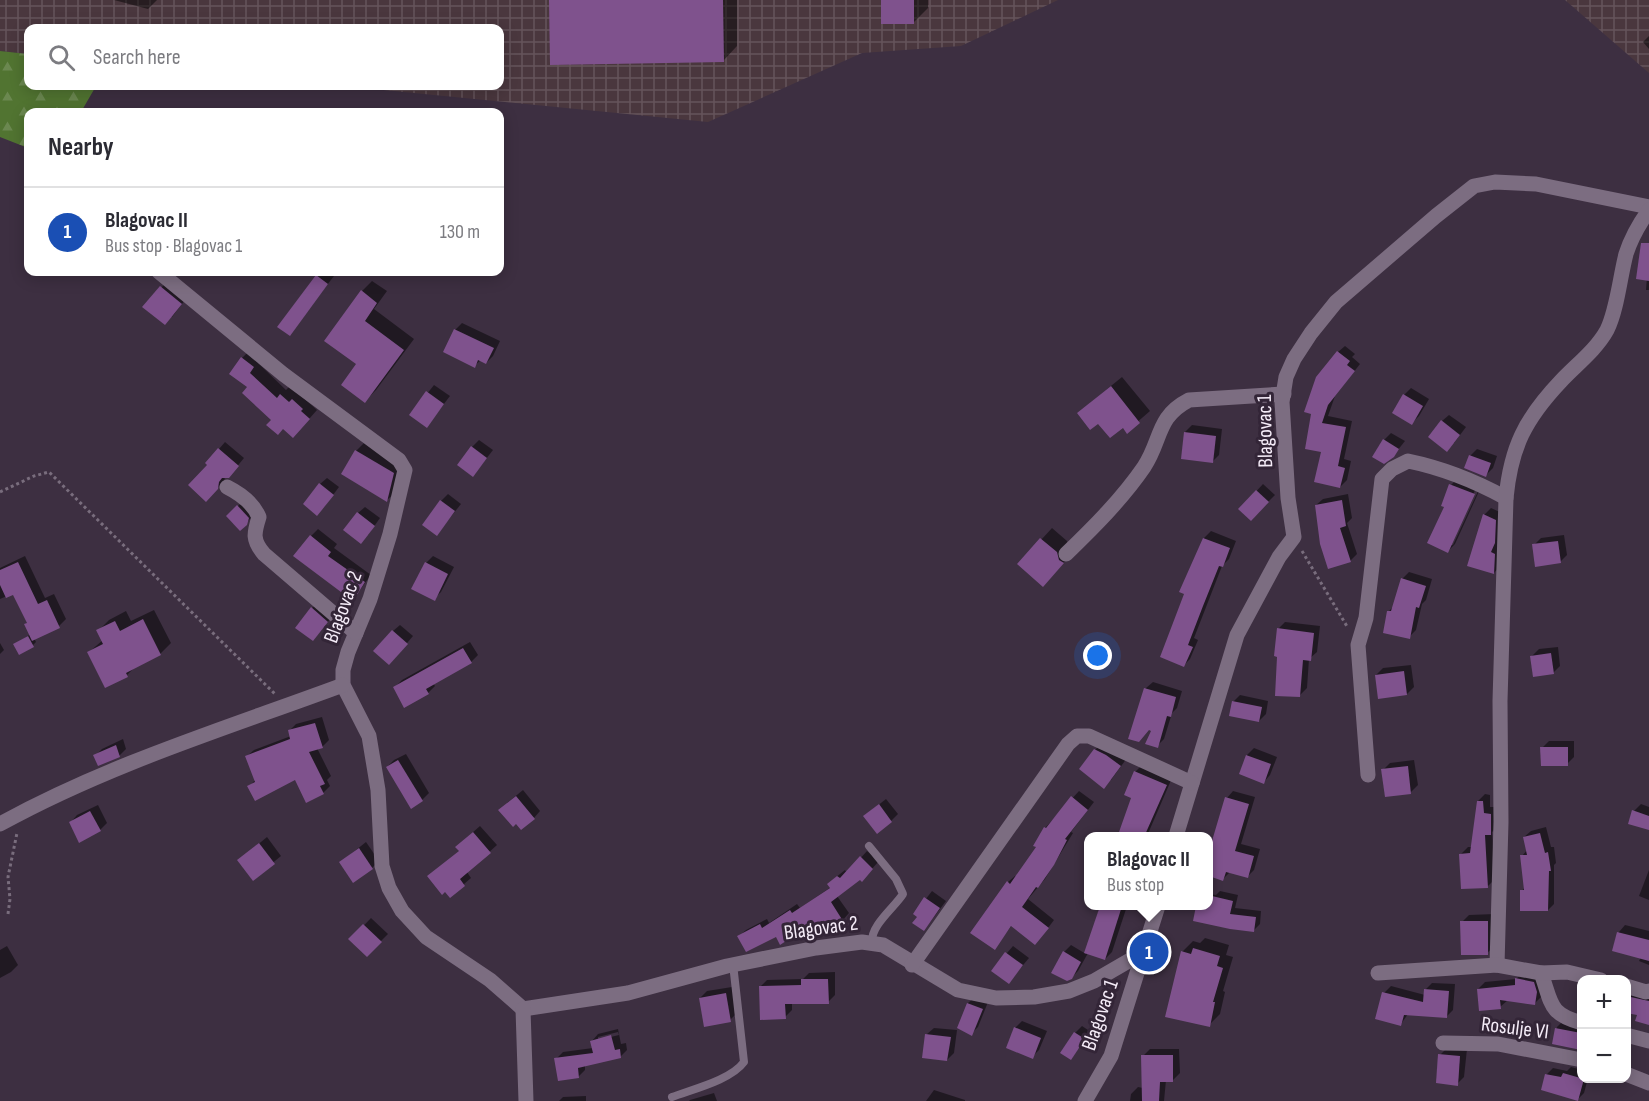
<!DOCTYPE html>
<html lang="en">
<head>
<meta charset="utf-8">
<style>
	:root { --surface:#fff; --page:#f2f2f3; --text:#2b2b33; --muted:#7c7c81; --line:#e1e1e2; --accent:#ea580c }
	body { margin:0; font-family:"Sofia Sans Condensed",sans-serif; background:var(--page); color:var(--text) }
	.controls { position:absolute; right:18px; bottom:18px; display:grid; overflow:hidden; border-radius:12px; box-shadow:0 3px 15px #0003 }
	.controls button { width:54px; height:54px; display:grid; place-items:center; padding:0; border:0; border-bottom:2px solid var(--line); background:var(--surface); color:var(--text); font:30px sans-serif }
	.you { position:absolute; left:1098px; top:656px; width:21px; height:21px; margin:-15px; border:4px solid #fff; border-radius:50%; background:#1a73e8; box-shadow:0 0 0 9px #1a73e833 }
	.badge { display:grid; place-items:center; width:39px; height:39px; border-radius:50%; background:var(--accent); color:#fff; font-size:20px; font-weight:700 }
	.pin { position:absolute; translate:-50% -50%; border:3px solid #fff; box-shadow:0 2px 6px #0006 }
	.popup { position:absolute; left:1084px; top:832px; width:129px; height:78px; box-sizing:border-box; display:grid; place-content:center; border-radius:12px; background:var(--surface); filter:drop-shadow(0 2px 4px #0005); font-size:20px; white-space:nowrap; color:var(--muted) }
	.popup b { font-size:22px; color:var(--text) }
	.popup::after { content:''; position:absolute; left:50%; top:100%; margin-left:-12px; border:12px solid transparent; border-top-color:var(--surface) }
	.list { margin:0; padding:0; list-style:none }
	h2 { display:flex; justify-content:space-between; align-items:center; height:78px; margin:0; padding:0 24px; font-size:26px }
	h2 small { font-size:20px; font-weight:400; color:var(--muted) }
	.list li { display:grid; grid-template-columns:39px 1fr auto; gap:18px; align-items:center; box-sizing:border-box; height:90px; padding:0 24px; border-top:2px solid var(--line) }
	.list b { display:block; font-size:22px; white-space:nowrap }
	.list p { margin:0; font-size:20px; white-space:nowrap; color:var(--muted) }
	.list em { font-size:20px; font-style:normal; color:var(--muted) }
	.icon { flex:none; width:33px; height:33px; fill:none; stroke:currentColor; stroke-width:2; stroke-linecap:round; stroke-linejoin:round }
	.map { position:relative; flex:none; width:1649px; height:1101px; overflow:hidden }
	.search { position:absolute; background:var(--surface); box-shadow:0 3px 15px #0003; left:24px; top:24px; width:480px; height:66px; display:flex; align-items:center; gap:15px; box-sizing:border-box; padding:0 21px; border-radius:12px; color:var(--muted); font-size:22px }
	.panel { position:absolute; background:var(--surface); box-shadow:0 3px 15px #0003; left:24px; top:108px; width:480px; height:168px; border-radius:12px }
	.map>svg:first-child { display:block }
	.industrial { fill:url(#industrial-grid) }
	.forest { fill:url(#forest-firs) }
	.shadow { fill:#0007; fill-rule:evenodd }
	.building { fill:#7f528d }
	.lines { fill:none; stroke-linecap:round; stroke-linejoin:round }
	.path { stroke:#796d7d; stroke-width:3; stroke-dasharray:3 3; stroke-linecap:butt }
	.service { stroke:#7c6d81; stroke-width:8 }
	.minor { stroke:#7c6d81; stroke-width:15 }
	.labels { text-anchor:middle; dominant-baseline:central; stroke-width:6; stroke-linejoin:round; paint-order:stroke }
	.street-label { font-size:21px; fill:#f5ecf8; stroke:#332537 }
</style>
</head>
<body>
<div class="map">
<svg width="1649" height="1101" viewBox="0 0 1649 1101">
	<defs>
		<pattern id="industrial-grid" width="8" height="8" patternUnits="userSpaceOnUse" patternTransform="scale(1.5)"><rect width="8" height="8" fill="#4a373e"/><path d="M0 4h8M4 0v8" fill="none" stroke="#65545b"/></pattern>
		<pattern id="forest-firs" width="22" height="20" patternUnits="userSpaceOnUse" patternTransform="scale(1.5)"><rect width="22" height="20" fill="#517431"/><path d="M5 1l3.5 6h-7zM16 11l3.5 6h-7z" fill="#6b8850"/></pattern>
	</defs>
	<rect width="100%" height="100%" fill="#3d2f41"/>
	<g class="industrial">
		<polygon points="0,0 1058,0 961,46 862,53 708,122 343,86 500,86 500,28 28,28 28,54 0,51"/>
		<polygon points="1565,0 1649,0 1649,73"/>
	</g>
	<polygon class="forest" points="0,51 28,54 28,86 96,86 81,112 28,112 28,148 0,137"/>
	<g class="shadow">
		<polygon points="114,0 157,0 148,9"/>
		<polygon points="550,0 737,0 737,46 723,61"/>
		<polygon points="883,0 928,0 928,8 913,23"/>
		<polygon points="1649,36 1649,49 1643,42"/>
		<polygon points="1649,251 1649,290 1646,290"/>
		<polygon points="321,272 328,272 334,276 289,334 279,327"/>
		<polygon points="168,280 188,296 172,317 145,307"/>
		<polygon points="372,281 387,291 374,309 414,339 376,390 365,401 358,364 362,291"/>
		<polygon points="462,323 500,341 493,356 486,363 481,360 474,366 455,330"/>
		<polygon points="1345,346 1355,354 1352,357 1360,364 1335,396 1328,416 1352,421 1344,459 1351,461 1347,480 1340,487 1323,450 1306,448 1338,352"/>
		<polygon points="251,349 262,357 258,363 286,390 290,386 317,410 302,427 273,420 249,387 242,358"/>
		<polygon points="1122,377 1150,411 1127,431 1123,426 1098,422 1090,403"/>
		<polygon points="434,385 450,396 427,426 411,414"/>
		<polygon points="1411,388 1429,399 1419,416 1412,423 1404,395"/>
		<polygon points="1449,415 1466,427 1454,443 1442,421"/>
		<polygon points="1192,425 1222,429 1219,455 1212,462 1185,432"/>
		<polygon points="1391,433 1405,441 1393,456 1384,440"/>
		<polygon points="367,440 404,462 398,490 387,500 343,474 356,451"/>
		<polygon points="479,440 493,450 479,468 472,447"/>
		<polygon points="225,442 244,458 235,469 225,477 224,481 206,500 209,465 219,449"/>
		<polygon points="1477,449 1497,456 1493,468 1486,475 1470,456"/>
		<polygon points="327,478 339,487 324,507 320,484"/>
		<path d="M 1458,478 L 1481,487 L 1455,544 L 1448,551 L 1446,506 L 1451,485 ZM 1477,486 L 1480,487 L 1453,545 L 1450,545 Z"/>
		<polygon points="1263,484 1275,495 1251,519 1240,509"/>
		<polygon points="448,494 461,504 437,534 441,501"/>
		<polygon points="1348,494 1352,518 1347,523 1357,554 1350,561 1316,505 1323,499"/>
		<polygon points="245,499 253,516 240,529 228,516"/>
		<polygon points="365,507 380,518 368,535 358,513"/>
		<polygon points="1491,508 1502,513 1501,535 1497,546 1501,547 1500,566 1494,573 1484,515"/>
		<polygon points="1052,528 1067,541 1069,550 1073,552 1053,574 1019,564"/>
		<polygon points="318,529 337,544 334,548 371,575 353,599 311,536"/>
		<polygon points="1211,531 1236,541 1229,559 1222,566 1194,638 1198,640 1190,659 1183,666 1186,593 1204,538"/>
		<polygon points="1564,535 1567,555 1560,562 1534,545 1541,538"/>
		<polygon points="25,556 45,598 54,594 66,619 59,626 34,638 36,642 33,645 15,644 31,634 28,622 14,593 0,599 0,568"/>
		<polygon points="433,556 454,567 441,592 434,599 426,563"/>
		<polygon points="1409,572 1432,579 1426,600 1422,604 1416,630 1409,637 1389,611 1393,607 1402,579"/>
		<polygon points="319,602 334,614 320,632 312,608"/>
		<polygon points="154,610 171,643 160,654 137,665 127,675 89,652 103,640 98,631 109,620 126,611 131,621"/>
		<polygon points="1285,622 1320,626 1317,652 1309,659 1307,688 1300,695 1278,629"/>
		<polygon points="400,625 413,636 396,656 393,631"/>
		<polygon points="470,642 478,655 471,662 433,683 435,686 428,693 395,687 402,680"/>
		<polygon points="0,643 4,650 0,654"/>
		<polygon points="1558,647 1560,666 1553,673 1532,656 1539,649"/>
		<polygon points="1411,665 1414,687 1407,694 1376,675 1383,668"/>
		<polygon points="1153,682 1182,691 1177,708 1172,713 1164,739 1157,746 1153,730 1149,729 1130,738 1146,688"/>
		<polygon points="1240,695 1268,701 1266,714 1259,721 1233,702"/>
		<polygon points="322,717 329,740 322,747 317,748 331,776 327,780 330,786 323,793 295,778 249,787 255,780 247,756 254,750 291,736 289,731 296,724"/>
		<polygon points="123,739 126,749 120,755 99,764 95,756 102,749"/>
		<polygon points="1549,741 1574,741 1574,757 1567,764 1542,748"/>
		<polygon points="1102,743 1127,758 1111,780 1095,750"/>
		<polygon points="1254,748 1277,757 1270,775 1264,782 1240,773 1247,755"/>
		<polygon points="406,754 429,793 422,800 387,767 394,760"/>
		<polygon points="1414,760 1418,785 1411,792 1383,770 1390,763"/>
		<polygon points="1142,765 1172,778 1147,836 1119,836 1133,798 1135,772"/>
		<polygon points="523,790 540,811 534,818 507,803"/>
		<polygon points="1079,791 1094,802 1071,832 1073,833 1045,879 1028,899 1054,920 1042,936 1012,925 995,948 1008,882 1015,876 1017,877 1038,846 1045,828"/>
		<polygon points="1233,791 1255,797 1241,844 1260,849 1254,870 1247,877 1230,872 1223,879 1209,875 1209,857 1227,798"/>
		<polygon points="1485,794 1490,795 1490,807 1497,807 1497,827 1492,832 1495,879 1488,886 1461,854 1468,847 1473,847 1478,801"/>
		<polygon points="886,799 898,814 891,821 872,810"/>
		<polygon points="1641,804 1649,807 1649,828 1634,811"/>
		<polygon points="98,805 107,823 100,830 71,822 77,815"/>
		<polygon points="480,826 497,845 467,872 471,878 450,896 464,840"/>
		<polygon points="1546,827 1551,847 1554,847 1556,863 1554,865 1554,904 1548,910 1522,891 1525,887 1522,856 1527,850 1524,837 1531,831"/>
		<polygon points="267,837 281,856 253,879 239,860"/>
		<polygon points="366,842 379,861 372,868 341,862"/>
		<polygon points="867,851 879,861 862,880 860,878 837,896 849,913 843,920 822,933 814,921 776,935 739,936 746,930 767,919 769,923 797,904 800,908 831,887 835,878 845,870 847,873"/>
		<polygon points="1649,870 1649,900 1639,896"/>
		<polygon points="932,891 946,901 924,930 919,917 915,913"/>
		<polygon points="1220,891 1238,895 1235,908 1261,911 1260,924 1254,930 1195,920 1198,906 1209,906 1209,894 1216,895"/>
		<polygon points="1100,906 1127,906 1112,952 1105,959 1088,953 1078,971 1071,978 1064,952 1071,945 1086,954"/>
		<polygon points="1495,914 1494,947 1487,953 1462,922 1469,915"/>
		<polygon points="371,918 388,934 367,955 351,939"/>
		<polygon points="1625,925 1649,931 1649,965 1639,961 1641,957 1614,950 1619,932"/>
		<polygon points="1205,938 1229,945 1226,955 1233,957 1223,991 1225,992 1220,1014 1209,1025 1182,952 1193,941 1200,943"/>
		<polygon points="7,946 18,965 11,972 0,978 0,950"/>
		<polygon points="1013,946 1029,958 1009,982 1007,953"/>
		<polygon points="835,972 835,995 828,1002 792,1002 792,1010 785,1017 760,987 767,980 803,979 809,973"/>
		<polygon points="1524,972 1540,975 1542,996 1535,1003 1508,1000 1500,1007 1478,989 1485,982 1516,979"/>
		<polygon points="1432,983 1455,984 1453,1010 1446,1017 1408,1014 1401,1024 1384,993 1391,986 1425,995 1425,990"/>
		<polygon points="732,987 737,1013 730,1020 700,998 707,991"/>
		<polygon points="1626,989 1649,994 1649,1024 1639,1014 1626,1012"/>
		<polygon points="975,997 988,1002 978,1027 971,1034 968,1003"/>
		<polygon points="1564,1020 1582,1024 1582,1049 1553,1043 1557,1027"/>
		<polygon points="1022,1021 1047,1031 1039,1050 1032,1057 1008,1047 1015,1028"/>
		<polygon points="1082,1026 1091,1032 1071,1058 1075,1033"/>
		<polygon points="934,1028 957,1030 954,1053 947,1060 927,1034"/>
		<path d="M 618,1029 L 621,1044 L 626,1043 L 627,1050 L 620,1057 L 585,1065 L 585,1070 L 578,1077 L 556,1059 L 563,1052 L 593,1048 L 592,1041 L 598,1034 ZM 618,1032 L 619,1035 L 598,1040 L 598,1037 Z"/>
		<polygon points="1447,1048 1467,1049 1464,1077 1457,1084 1440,1055"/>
		<polygon points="1150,1049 1179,1049 1180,1073 1173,1080 1166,1080 1164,1101 1130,1101 1131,1094 1138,1087 1143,1088 1143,1056"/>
		<polygon points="1571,1067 1582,1070 1582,1078 1588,1078 1584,1093 1577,1100 1546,1075 1553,1068 1567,1071"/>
		<polygon points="934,1090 965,1100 965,1101 926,1101"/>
		<polygon points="714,1093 717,1101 689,1101 690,1100"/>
		<polygon points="586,1096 586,1101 559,1101 563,1097"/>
	</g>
	<g class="building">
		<polygon points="549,0 723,0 724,62 550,65"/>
		<rect x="881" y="0" width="33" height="24"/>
		<polygon points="1641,243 1649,243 1649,281 1636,279"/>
		<polygon points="316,275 328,284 290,336 277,327"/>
		<polygon points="160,286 182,304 165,325 142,307"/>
		<polygon points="361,290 377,303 365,321 404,350 365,403 341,385 356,364 324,341"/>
		<polygon points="454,329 494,348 486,364 478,360 475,368 443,352"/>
		<polygon points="1337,351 1350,361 1347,365 1355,371 1328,405 1322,423 1346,427 1338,466 1345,468 1340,488 1314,482 1321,452 1305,449 1311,414 1304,412 1316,377"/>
		<polygon points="241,357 254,367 250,373 277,398 280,394 289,402 292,399 303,409 301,411 310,419 293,438 283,429 278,435 266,425 271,420 242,393 247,387 229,374"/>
		<polygon points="1111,386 1140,423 1127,434 1123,428 1110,438 1098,424 1090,430 1077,413"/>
		<polygon points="426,391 444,404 427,428 409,415"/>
		<polygon points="1403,394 1423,406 1412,425 1392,413"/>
		<polygon points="1441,420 1460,435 1447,452 1428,437"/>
		<polygon points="1184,432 1216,436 1213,463 1181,459"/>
		<polygon points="1383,439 1399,449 1394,457 1384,464 1372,457"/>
		<polygon points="471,446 487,458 473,477 457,465"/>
		<polygon points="218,448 239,466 229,478 222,478 219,482 218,489 206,502 188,485 207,465 205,463"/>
		<polygon points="355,450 394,473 387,502 341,474"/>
		<polygon points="1469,455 1491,463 1486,477 1464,468"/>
		<polygon points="319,483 334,495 317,516 303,504"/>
		<polygon points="1449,484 1475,494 1448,553 1427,543 1444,507 1441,506"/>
		<polygon points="1256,490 1269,502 1251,521 1238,509"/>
		<polygon points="440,500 455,511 437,536 422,525"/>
		<polygon points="1342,500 1346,526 1340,528 1351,562 1328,569 1320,544 1315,505"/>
		<polygon points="237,505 249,518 247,525 240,531 226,516"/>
		<polygon points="357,512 375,526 361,544 343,530"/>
		<polygon points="1483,514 1496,520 1495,543 1491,552 1495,554 1494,574 1467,566"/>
		<polygon points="310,535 331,552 328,556 365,582 353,601 293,556"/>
		<polygon points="1040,538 1057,552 1059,560 1064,563 1043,587 1017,564"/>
		<polygon points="1203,538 1230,548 1223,567 1219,566 1203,606 1188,645 1193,647 1184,667 1160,657 1184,594 1179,592"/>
		<polygon points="1558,541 1561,563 1535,567 1532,544"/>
		<polygon points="18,562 38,604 47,600 60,628 32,641 24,624 27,623 13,595 6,598 0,585 0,570"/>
		<polygon points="425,562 448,574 435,601 411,589"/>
		<polygon points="1401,578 1426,586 1419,608 1416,607 1410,639 1383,633 1387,611 1391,611"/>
		<polygon points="311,607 328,622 313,641 295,628"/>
		<polygon points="143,619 161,655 126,673 128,677 105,688 87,652 103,644 96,630 115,621 120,631"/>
		<polygon points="1277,628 1314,633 1311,661 1303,660 1300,697 1275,696 1277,657 1274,656"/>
		<polygon points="392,630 408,644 389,665 373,651"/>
		<polygon points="28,636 34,647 19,655 13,644"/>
		<polygon points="463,648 472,663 426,689 429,694 404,708 393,687"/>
		<polygon points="1551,653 1554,674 1533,677 1530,656"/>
		<polygon points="1404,671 1407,695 1378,699 1375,675"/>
		<polygon points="1144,688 1176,697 1171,717 1167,716 1158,748 1145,744 1151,731 1149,730 1139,742 1128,739"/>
		<polygon points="1232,701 1262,707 1259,722 1229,716"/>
		<polygon points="315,723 323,748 309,752 325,784 320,786 324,794 306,803 295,780 255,801 247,786 255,782 245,756 290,739 288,730"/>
		<polygon points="116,745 120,757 98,766 93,755"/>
		<polygon points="1540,747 1568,747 1568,766 1541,766"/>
		<polygon points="1094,749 1106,755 1121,766 1104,789 1079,769"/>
		<polygon points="1246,755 1271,764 1264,784 1239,774"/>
		<polygon points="398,760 423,801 411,809 386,767"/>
		<polygon points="1408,766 1411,794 1385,797 1381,769"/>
		<polygon points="1134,771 1167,785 1144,837 1130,837 1119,832 1131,798 1124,795"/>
		<polygon points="516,796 535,819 521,830 516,824 513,827 498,810"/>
		<polygon points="1071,796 1088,810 1065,839 1067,840 1054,865 1038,888 1036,887 1022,907 1049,928 1035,945 1011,926 995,950 970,933 1007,881 1010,884 1036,847 1033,846 1044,827 1046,828"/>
		<polygon points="1225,797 1249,804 1235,851 1254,856 1248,878 1226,872 1223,881 1209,876 1209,851"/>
		<polygon points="1477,801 1483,801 1484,813 1491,814 1491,835 1485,835 1488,888 1461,889 1459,854 1470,853"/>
		<polygon points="879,804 892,822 877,834 863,816"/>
		<polygon points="1632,810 1649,816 1649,830 1628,824"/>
		<polygon points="90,811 101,831 79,843 69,822"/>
		<polygon points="473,832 491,853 460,879 465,886 450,898 445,892 442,895 427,876 459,851 455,847"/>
		<polygon points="1540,833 1545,853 1548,852 1551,871 1549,871 1548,911 1520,911 1520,890 1524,890 1520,855 1527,855 1523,837"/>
		<polygon points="259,843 275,864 253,881 237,860"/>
		<polygon points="359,848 373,869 353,883 339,862"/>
		<polygon points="860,856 873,869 862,882 860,880 831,902 843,921 822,935 813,923 780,945 776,937 746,952 737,936 760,924 762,928 790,910 792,913 830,888 827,884 837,876 840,878"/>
		<polygon points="1212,896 1233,901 1230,914 1256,917 1254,932 1230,929 1193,921 1196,906 1209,906 1209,901 1211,901"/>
		<polygon points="924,897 940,908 924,931 912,923 917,917 913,914"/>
		<polygon points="1100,906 1122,906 1105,960 1084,953"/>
		<polygon points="1460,921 1488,921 1488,955 1461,955"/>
		<polygon points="363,924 382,942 367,957 348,939"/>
		<polygon points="1617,932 1649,940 1649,961 1612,951"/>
		<polygon points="1193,948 1220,956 1217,966 1223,968 1213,1002 1215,1002 1210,1027 1165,1017 1181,951 1191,954"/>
		<polygon points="1063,951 1081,962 1072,979 1067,981 1051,973"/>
		<polygon points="1005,952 1023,965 1009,984 991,971"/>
		<polygon points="1515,978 1534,982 1537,992 1535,1005 1500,1000 1501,1009 1479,1011 1477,989 1515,985"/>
		<polygon points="801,979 828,979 829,1004 785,1004 786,1019 760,1020 759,986 801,985"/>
		<polygon points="1424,989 1449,991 1447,1018 1404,1015 1401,1026 1375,1019 1382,992 1423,1002"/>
		<polygon points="726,993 731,1022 704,1027 699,998"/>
		<polygon points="1626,996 1649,1001 1649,1025 1635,1021 1637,1015 1626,1013"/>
		<polygon points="967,1003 983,1009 972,1036 957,1028"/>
		<polygon points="1014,1027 1041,1038 1033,1059 1006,1048"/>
		<polygon points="1555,1028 1581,1033 1581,1050 1552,1044"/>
		<polygon points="1074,1032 1085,1039 1071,1060 1060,1053"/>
		<polygon points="925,1034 951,1037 947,1061 922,1058"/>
		<polygon points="611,1035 615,1050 620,1049 621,1058 578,1068 579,1078 558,1081 554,1058 593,1053 590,1041"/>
		<polygon points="1438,1054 1460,1056 1458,1086 1436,1083"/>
		<polygon points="1141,1055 1173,1055 1173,1082 1160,1082 1159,1101 1142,1101"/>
		<polygon points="1563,1073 1584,1079 1578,1101 1541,1090 1545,1074 1561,1077"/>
	</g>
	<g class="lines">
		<g class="path">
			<polyline points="0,492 34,476 49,472 275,694"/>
			<polyline points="1302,551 1348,628"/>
			<polyline points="8,914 10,899 8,877 17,833"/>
		</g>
		<g class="service">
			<path d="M 869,846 L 896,879 L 903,894 C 894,908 871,925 872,942"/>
			<path d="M 672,1097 C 693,1089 731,1080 744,1062 L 733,964"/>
		</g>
		<g class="minor">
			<polyline points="159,272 283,374 399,460 405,470 390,534 370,599 348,652 343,670 343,685 369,736 378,790 382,866 389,888 402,911 426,937 490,980 523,1009 628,993 727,966 816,948 862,942 883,945 958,990 996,998 1034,997 1069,991 1094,981 1144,952"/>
			<path d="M 227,487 C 241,494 253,503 259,517 C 254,533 252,540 264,554 L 356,633"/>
			<path d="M 1066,554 C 1094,527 1122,499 1144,467 C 1162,440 1156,417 1189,400 L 1284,394"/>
			<path d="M 1368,775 L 1358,645 L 1366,618 L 1382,479 L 1392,469 L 1408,461 C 1442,468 1475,481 1506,498"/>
			<path d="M 0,824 C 109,764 227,728 343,685"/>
			<polyline points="1176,836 1237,635 1279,557 1294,537 1288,498 1282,402 1286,377 1294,359 1311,333 1336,302 1436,216 1474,186 1495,182 1536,184 1649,207"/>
			<polyline points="912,965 1068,744 1077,736 1089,736 1192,783"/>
			<path d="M 1497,965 L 1501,822 L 1500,701 L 1506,498 C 1511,447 1525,419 1561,381 C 1576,365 1596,350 1607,330 C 1617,310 1620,277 1626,254 C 1631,238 1639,224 1649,210"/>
			<path d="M 1378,973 L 1497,965 L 1541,973 C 1552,1003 1548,1014 1582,1023"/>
			<polyline points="1541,973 1567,972 1601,980"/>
			<polyline points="1626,986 1646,992 1649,991"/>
			<polyline points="523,1009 526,1101"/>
			<polyline points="1626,1035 1649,1041"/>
			<polyline points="1443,1043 1498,1044 1582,1060"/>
			<polyline points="1626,1074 1649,1083"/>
			<polyline points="1085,1101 1111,1056 1158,906"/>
		</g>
	</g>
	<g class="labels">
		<g class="street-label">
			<text transform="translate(1265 431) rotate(-91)">Blagovac 1</text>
			<text transform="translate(343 607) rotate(-70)">Blagovac 2</text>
			<text transform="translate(821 928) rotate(-8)">Blagovac 2</text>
			<text transform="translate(1100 1015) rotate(-71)">Blagovac 1</text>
			<text transform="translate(1515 1028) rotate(7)">Rosulje VI</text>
		</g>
	</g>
</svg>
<div class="controls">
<button>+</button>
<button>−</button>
</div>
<div class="you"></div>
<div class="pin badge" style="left:1149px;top:952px;background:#1a4fb4">1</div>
<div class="popup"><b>Blagovac II</b>Bus stop</div>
<div class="search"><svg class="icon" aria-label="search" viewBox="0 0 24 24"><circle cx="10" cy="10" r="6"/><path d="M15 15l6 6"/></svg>Search here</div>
<section class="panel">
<h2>Nearby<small></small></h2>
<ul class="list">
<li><span class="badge" style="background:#1a4fb4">1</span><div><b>Blagovac II</b><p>Bus stop · Blagovac 1</p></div><em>130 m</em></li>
</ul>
</section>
</div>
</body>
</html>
